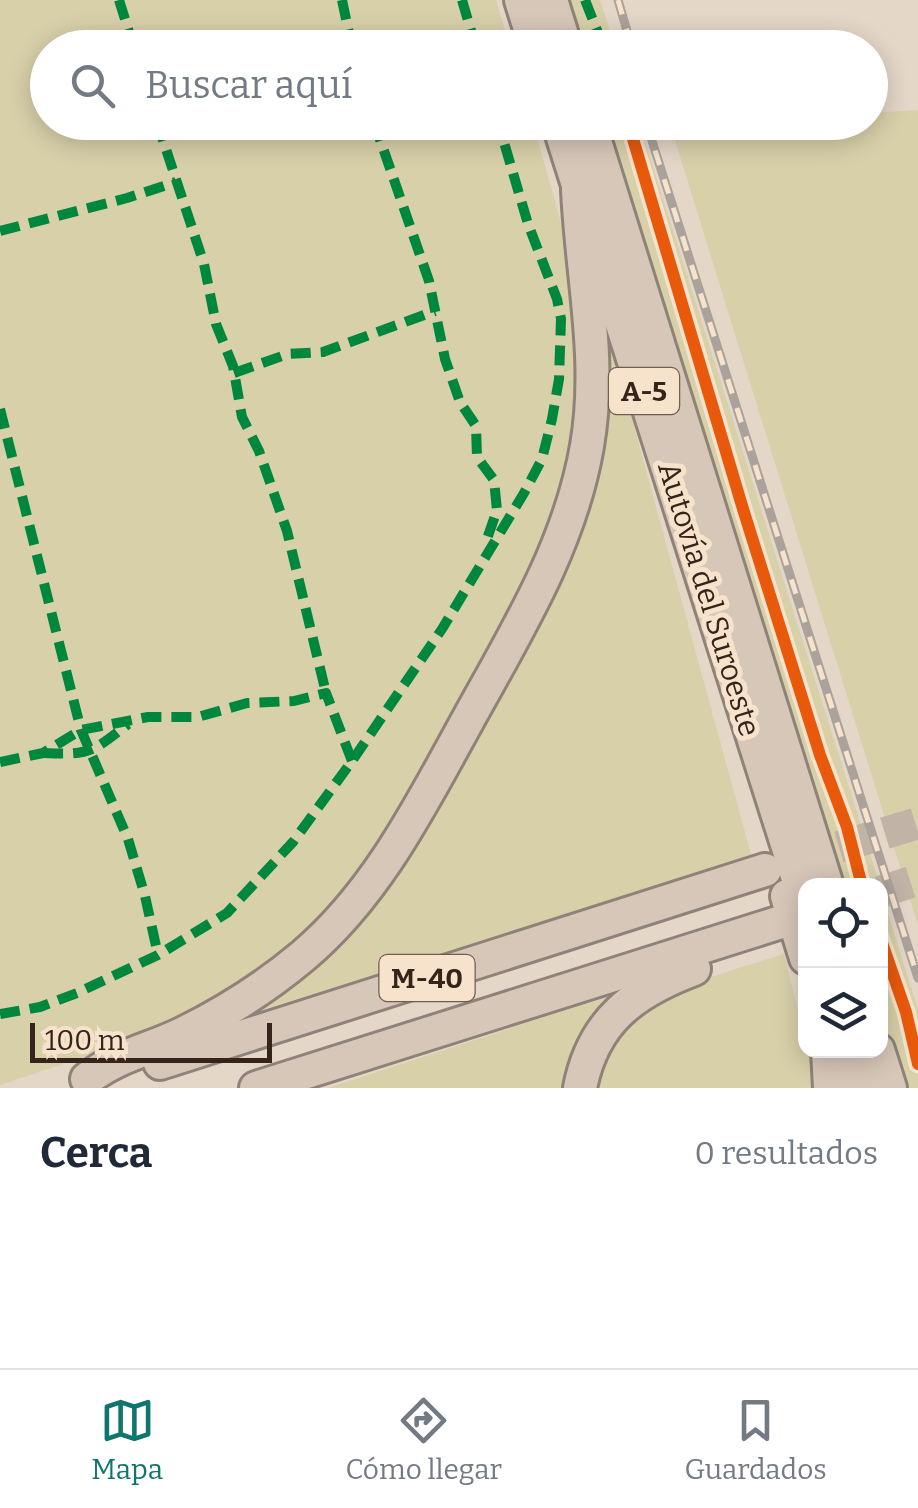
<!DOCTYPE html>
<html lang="es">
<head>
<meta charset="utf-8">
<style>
	:root { --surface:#fff; --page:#f2f2f3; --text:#1f2937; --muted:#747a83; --line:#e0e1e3; --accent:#0f766e }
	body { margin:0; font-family:Bitter,serif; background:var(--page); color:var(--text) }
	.controls { position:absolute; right:30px; bottom:30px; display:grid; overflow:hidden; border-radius:20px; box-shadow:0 5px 25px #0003 }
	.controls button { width:90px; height:90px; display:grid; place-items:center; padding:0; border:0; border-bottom:2px solid var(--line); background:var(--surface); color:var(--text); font:50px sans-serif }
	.scale { position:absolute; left:30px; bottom:25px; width:242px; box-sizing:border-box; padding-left:10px; border:5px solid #36231a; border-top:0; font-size:28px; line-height:35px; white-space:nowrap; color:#36231a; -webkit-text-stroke:8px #f7e3cc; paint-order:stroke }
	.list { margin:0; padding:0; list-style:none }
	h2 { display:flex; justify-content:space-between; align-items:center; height:130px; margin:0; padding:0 40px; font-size:42px }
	h2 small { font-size:32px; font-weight:400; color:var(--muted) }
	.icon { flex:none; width:55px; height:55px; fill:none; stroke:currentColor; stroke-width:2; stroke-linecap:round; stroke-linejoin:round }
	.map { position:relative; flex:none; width:918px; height:1088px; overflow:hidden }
	.search { position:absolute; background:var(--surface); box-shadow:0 5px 25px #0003; left:30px; right:30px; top:30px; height:110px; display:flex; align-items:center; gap:25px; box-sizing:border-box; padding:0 35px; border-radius:55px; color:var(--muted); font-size:38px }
	.sheet { height:280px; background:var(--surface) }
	nav { display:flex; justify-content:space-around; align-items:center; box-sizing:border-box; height:140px; border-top:2px solid var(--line); background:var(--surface); font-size:28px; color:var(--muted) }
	nav a { display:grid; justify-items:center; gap:5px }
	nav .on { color:var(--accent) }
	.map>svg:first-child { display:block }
	.green { fill:#d8d0a9 }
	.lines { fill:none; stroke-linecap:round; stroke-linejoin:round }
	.highway-tunnel { stroke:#c1b3a5; stroke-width:32; stroke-dasharray:32 16; stroke-linecap:butt }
	.highway-casing { stroke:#8e8279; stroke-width:38 }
	.highway { stroke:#d7c7b9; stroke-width:32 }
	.rail-casing { stroke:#aaa29b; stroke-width:9 }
	.rail { stroke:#f7e3cc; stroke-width:5; stroke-dasharray:15; stroke-linecap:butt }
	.quiet { stroke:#00873e; stroke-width:10; stroke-dasharray:20 10; stroke-linecap:butt }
	.cycleway-casing { stroke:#f7e3cc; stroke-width:19 }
	.cycleway { stroke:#e8590c; stroke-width:12 }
	.labels { text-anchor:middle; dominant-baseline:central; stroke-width:10; stroke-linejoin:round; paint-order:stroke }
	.shield { fill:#f7e3cc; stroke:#705d4f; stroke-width:2.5 }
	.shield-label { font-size:28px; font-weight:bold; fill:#36231a }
	.street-label { font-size:30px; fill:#36231a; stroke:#f7e3cc }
</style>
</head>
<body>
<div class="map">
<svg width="918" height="1088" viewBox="0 0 918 1088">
	<rect width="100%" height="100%" fill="#e4d7c8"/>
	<g class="green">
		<polygon points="0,0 496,0 510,47 48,48 48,122 533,123 570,255 580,306 575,451 541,561 376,856 299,945 212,1005 111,1048 0,1085"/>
		<polygon points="568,0 600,0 615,47 582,47"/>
		<polygon points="918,110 918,925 673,134 730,123 870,122 871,113"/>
		<polygon points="606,123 639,123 880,885 841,885"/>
		<polygon points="591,269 752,858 238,1017 365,913 411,853 500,696 580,531"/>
		<polygon points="880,888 918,1009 918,1088 905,1088 881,1010"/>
		<path d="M 784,954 L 817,1088 L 592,1088 C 595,1076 596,1061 600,1050 C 620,998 735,970 784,954 Z"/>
		<polygon points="609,996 581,1033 565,1088 328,1088"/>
	</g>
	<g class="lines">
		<g class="highway-tunnel">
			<polyline points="793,861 918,823"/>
			<polyline points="880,892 918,880"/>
		</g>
		<defs>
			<g id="highway">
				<polyline points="521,0 536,48"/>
				<polyline points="551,0 566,48"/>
				<polyline points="558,122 806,904"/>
				<polyline points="589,122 827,886"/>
				<polyline points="787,896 806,958"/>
				<polyline points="828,1050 830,1088"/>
				<polyline points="851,1050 862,1088"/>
				<polyline points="878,1050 890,1088"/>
				<polyline points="160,1063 765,870"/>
				<path d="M 87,1079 C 116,1056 149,1050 182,1034 C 225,1013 266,987 303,956 C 378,893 423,801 470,716 C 518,629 570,545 587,446 C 602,360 582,277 578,190"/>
				<polyline points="256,1088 781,922"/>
				<path d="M 580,1088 C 593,1021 633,992 694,969"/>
			</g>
		</defs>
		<use href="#highway" class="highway-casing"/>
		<use href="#highway" class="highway"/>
		<defs>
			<g id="rail">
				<polyline points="618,0 632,48"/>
				<polyline points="646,122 918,978"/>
			</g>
		</defs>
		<use href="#rail" class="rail-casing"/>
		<use href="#rail" class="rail"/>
		<g class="quiet">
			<polyline points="119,0 134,48"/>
			<polyline points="342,0 352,48"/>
			<polyline points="462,0 476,48"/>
			<polyline points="585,0 604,48"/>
			<polyline points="157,122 204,264 216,324 233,366 242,417 259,451 287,531 326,693"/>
			<polyline points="374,122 429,281 445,359 460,402 476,426 477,457 494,480 497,510 487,539"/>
			<polyline points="0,231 127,198 176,182"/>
			<polyline points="234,373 288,354 323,352 435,311"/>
			<polyline points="0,409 81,730 128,839 145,896 158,955"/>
			<path d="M 43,753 C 90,755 91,753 128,724"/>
			<polyline points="0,762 43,753 81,730 148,717 198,717 247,703 294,701 326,693 352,761"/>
			<polyline points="0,1014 40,1007 77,993 158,955 227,913 293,842 352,761 442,629 524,493 542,459 552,419 559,379 561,319 557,299 528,224 498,122"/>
		</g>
		<defs>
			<g id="cycleway">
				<polyline points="628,122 743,509 820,755 847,827 862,886"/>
				<polyline points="880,937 906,1012 918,1064"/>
			</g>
		</defs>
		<use href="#cycleway" class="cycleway-casing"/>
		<use href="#cycleway" class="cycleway"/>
	</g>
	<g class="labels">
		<g class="shield">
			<rect x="609" y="368" width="70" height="46" rx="8"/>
			<rect x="379.5" y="955" width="95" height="46" rx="8"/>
		</g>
		<g class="shield-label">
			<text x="644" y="391">A-5</text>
			<text x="427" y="978">M-40</text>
		</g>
		<g class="street-label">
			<text transform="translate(709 599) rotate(73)">Autovía del Suroeste</text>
		</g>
	</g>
</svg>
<div class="controls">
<button><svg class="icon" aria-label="locate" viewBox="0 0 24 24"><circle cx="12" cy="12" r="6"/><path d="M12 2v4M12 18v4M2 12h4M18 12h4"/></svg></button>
<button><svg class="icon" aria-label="layers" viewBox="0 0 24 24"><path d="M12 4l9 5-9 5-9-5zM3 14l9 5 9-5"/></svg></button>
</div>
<div class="scale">100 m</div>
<div class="search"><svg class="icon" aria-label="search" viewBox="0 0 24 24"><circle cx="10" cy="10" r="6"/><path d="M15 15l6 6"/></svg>Buscar aquí</div>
</div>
<section class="sheet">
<h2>Cerca<small>0 resultados</small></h2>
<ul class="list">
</ul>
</section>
<nav>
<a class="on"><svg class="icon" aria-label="map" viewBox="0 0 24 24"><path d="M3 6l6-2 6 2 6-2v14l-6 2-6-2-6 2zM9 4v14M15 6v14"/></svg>Mapa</a>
<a><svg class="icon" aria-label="directions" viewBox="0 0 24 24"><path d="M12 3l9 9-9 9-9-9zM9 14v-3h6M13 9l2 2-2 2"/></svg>Cómo llegar</a>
<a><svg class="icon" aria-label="saved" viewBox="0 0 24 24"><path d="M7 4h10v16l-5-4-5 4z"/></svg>Guardados</a>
</nav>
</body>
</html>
